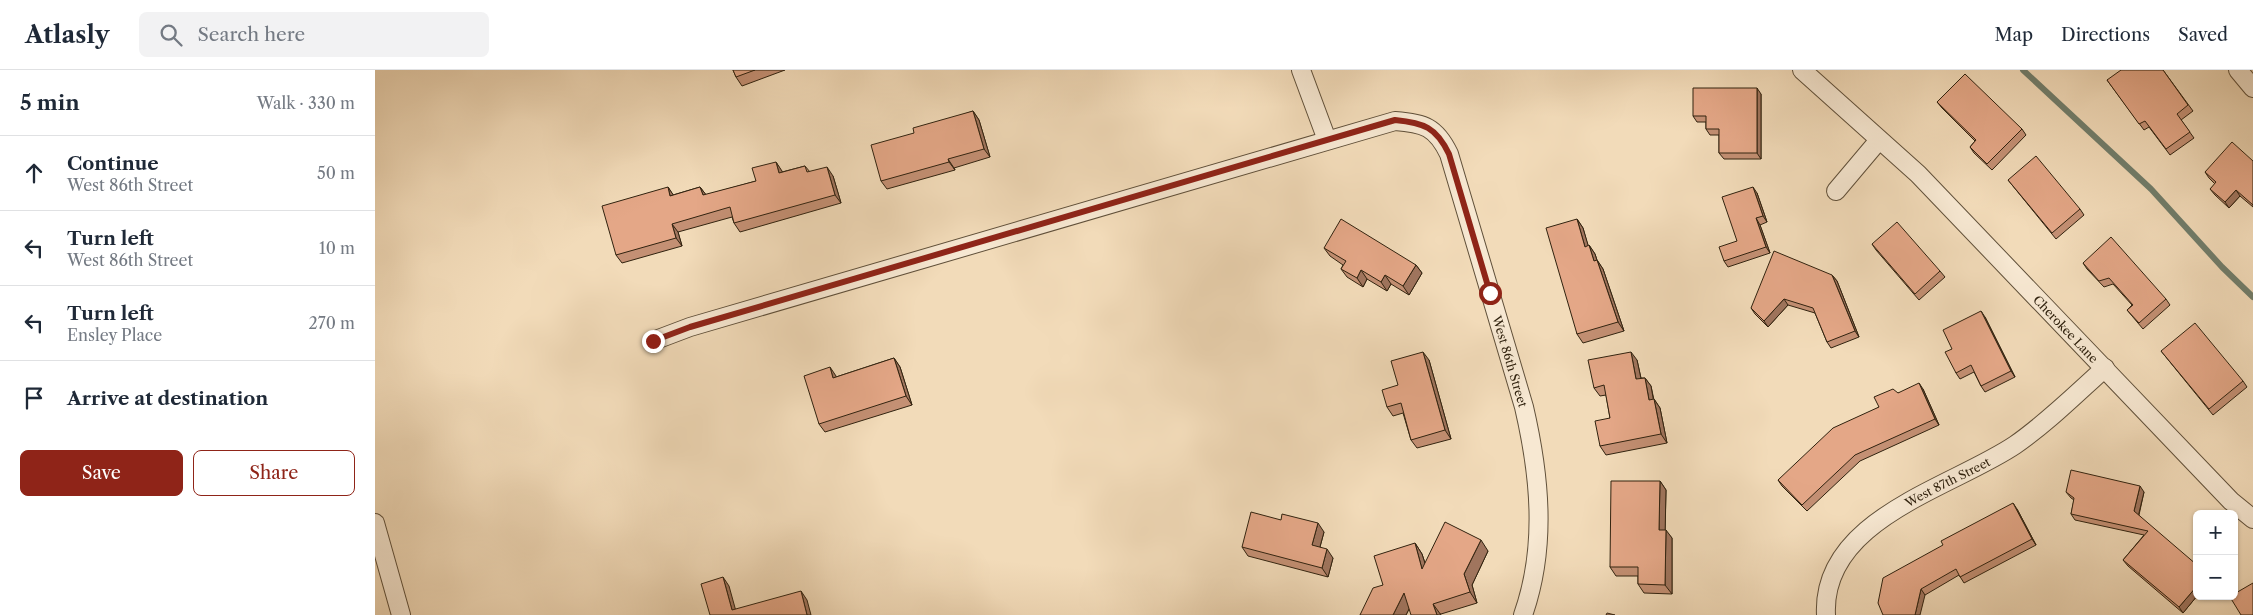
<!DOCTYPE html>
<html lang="en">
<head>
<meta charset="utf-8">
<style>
	:root { --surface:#fff; --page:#f2f2f3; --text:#1f2937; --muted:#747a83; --line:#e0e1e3; --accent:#8f2418 }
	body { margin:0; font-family:"Libre Caslon Text",serif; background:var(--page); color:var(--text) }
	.controls { position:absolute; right:15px; bottom:15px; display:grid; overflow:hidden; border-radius:8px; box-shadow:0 1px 4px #0004 }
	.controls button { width:45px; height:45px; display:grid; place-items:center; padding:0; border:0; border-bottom:1px solid var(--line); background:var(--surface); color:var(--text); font:25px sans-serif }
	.stop { position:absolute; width:15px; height:15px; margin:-11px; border:4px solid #8f2418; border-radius:50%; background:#fff }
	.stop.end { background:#8f2418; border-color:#fff; box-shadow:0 1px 5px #0008 }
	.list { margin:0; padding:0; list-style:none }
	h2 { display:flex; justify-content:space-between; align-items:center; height:65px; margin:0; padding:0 20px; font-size:21px }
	h2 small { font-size:16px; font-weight:400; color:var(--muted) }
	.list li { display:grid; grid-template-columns:32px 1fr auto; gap:15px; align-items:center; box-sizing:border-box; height:75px; padding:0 20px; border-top:1px solid var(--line) }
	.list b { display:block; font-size:19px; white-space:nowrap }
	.list p { margin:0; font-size:16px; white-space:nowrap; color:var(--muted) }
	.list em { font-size:16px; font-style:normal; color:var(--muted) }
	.actions { display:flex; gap:10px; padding:15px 20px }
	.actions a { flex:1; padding:11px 0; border:1px solid var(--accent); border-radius:8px; text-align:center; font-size:18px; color:var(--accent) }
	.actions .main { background:var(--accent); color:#fff }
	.icon { flex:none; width:28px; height:28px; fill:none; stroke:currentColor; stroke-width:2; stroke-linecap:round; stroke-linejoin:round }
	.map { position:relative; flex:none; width:1878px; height:545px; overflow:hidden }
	header { display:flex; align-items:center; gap:30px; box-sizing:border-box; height:70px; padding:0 25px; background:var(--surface); border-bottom:1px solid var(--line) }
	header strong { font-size:24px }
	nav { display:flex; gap:28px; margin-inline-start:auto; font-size:18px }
	.search { width:350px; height:45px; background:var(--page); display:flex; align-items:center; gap:12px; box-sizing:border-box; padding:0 18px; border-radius:8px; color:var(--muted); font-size:19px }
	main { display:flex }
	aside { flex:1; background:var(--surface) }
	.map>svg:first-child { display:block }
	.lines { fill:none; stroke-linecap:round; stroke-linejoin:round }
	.stream { stroke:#717e6c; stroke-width:6 }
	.street-casing { stroke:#60503a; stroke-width:20 }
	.street { stroke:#f7e8d2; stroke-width:18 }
	.wall { fill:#c49074; stroke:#30220f }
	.shaded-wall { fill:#a0755e; stroke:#30220f }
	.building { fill:#e4a787; stroke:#30220f }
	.route { stroke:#8f2418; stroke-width:6 }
	.labels { text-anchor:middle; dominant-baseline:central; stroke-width:4; stroke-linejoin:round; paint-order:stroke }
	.street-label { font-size:12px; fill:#30220f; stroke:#f7e8d2 }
</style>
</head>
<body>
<header>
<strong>Atlasly</strong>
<div class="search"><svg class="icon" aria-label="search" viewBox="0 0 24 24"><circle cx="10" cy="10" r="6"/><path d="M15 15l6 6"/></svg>Search here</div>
<nav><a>Map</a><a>Directions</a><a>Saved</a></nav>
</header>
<main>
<aside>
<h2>5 min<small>Walk · 330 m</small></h2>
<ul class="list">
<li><svg class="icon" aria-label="ahead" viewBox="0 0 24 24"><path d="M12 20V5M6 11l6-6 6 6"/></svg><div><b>Continue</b><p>West 86th Street</p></div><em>50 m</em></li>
<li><svg class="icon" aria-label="left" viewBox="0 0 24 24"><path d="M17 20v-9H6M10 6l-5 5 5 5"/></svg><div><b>Turn left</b><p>West 86th Street</p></div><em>10 m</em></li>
<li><svg class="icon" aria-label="left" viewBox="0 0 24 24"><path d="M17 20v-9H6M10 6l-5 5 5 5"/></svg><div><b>Turn left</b><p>Ensley Place</p></div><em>270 m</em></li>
<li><svg class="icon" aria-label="arrive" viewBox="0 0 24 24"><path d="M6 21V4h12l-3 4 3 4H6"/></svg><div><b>Arrive at destination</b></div></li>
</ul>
<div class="actions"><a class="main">Save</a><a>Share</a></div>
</aside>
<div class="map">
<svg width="1878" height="545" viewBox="0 0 1878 545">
	<rect width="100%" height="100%" fill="#f2dbb9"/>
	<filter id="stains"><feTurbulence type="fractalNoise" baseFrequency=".004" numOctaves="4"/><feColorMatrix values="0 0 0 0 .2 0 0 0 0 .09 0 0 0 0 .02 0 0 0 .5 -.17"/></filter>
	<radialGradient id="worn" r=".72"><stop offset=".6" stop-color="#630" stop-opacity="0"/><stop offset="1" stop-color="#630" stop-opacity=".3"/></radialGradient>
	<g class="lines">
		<polyline class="stream" points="1648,0 1776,119 1847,197 1878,227"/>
		<defs>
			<g id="street">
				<polyline points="926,0 952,70"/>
				<path id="s1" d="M 1427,0 L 1543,104 L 1856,431 L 1878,449"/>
				<polyline points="1863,0 1878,18"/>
				<polyline points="1461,121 1504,70"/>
				<path id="s2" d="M 278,271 L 315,257 L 1020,51 C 1049,53 1061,57 1074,84 L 1149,337 C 1165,406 1172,477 1148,545"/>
				<polyline points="0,453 26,545"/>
				<path id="s3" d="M 1451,545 C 1446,449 1576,418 1640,375 C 1672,353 1701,324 1730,298"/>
			</g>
		</defs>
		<use href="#street" class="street-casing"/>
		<use href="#street" class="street"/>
	</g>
	<g class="wall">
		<polygon points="358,0 410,0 367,16 361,7"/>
		<polygon points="1788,0 1818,41 1806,50 1819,68 1795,85 1774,57 1769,60 1732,10"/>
		<polygon points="1386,24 1386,89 1349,89 1344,83 1344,65 1335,65 1331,59 1331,52 1322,52 1318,46"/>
		<polygon points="1562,32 1647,59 1651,65 1617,100 1599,83 1595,77 1600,71 1567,38"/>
		<polygon points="598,41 604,50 615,87 579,98 580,100 512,119 506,111 539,63"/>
		<polygon points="1878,91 1878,137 1865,126 1854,138 1840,125 1835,119 1840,114 1834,108 1830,102"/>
		<polygon points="401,92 407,102 430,96 435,102 458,106 466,133 365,162 359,153 357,147 303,162 307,176 247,193 241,185 293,117 298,125 325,117 331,125 381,111"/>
		<polygon points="1633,110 1705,139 1709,145 1681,169"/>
		<polygon points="1382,123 1392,152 1385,155 1395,183 1353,197 1349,191 1362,171"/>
		<polygon points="1202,149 1208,158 1213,176 1214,175 1220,184 1222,190 1228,199 1249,261 1208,273 1202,264"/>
		<polygon points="1497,174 1565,201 1570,207 1544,230 1501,180"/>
		<polygon points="949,178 1041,195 1047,203 1034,225 1016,214 1012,221 992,209 988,217 972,207 966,199 968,195 955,186"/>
		<polygon points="1708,193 1791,229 1795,235 1768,259 1752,240 1757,235 1738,214 1729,217 1712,199"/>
		<polygon points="1457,205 1462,211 1484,267 1456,278 1452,272 1440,243 1413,235 1393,257 1380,244 1376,238"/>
		<polygon points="1610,247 1640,307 1610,322 1606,316 1599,302 1585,309 1581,303 1577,279"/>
		<polygon points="1786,281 1868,311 1872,317 1838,345"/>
		<polygon points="519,288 525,297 537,335 450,362 444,354 461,307"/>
		<polygon points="1054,290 1076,369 1042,378 1036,370 1028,343 1018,346 1012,337 1023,315"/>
		<polygon points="1262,290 1266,308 1270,308 1276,316 1279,330 1279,329 1285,338 1292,373 1231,385 1225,376 1235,348 1231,325 1225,326 1219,318"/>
		<polygon points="1548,319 1564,355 1485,391 1432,441 1407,416 1403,410 1523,323"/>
		<polygon points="1285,411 1291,420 1290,460 1297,468 1297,524 1269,523 1263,514 1263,506 1241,506 1235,497"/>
		<polygon points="1691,422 1769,422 1764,445 1822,526 1808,543 1753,496 1748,490 1769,465 1700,450 1696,444 1699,430 1696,428"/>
		<polygon points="1642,439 1661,475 1589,513 1584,505 1550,525 1503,533"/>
		<polygon points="949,462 945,477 958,488 953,507 873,486 867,477"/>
		<polygon points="1040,473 1047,484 1050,493 1113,481 1097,515 1102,533 1066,544 1034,539 1031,545 985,545"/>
	</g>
	<g class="shaded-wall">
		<polygon points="1382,18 1386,24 1386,89 1382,83"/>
		<polygon points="598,41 604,50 615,87 609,79"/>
		<polygon points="573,89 579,98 580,100 574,92"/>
		<polygon points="401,92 407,101 410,112 404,103"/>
		<polygon points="452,97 458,106 466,133 460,125"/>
		<polygon points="293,117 299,126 295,126"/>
		<polygon points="325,117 332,126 328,125"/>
		<polygon points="1378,117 1382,123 1392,152 1388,146"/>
		<polygon points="1861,120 1865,126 1854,138 1850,132"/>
		<polygon points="1381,148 1385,155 1395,183 1391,177"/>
		<polygon points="1202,149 1208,158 1216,185 1210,177"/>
		<polygon points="297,154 303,162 307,176 301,168"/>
		<polygon points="1214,175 1220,184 1225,200 1219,191"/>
		<polygon points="1222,190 1228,199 1249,261 1243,252"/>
		<polygon points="1041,195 1047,203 1034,225 1028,216"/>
		<polygon points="986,200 992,209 988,217 982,208"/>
		<polygon points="1010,205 1016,214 1012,221 1006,212"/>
		<polygon points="1457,205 1462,211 1484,267 1480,261"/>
		<polygon points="1409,229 1413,235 1393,257 1389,251"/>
		<polygon points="1606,241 1610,247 1640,307 1636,301"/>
		<polygon points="1048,282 1054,290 1076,369 1070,360"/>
		<polygon points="1256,282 1262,290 1268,318 1261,309"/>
		<polygon points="519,288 525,297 537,335 531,326"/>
		<polygon points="455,297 461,306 464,316 458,308"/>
		<polygon points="1270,308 1276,316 1280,339 1274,330"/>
		<polygon points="1544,313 1548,319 1564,355 1560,349"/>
		<polygon points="1279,329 1285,338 1292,373 1286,364"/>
		<polygon points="1285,411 1291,420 1290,468 1284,460"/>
		<polygon points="1765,416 1769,422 1763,447 1759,441"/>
		<polygon points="1638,433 1642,439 1661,475 1657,469"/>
		<polygon points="943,453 949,462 943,484 937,475"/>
		<polygon points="1291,460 1297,468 1297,524 1290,515"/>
		<polygon points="1106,470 1113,481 1097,515 1102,533 1095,522 1089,504"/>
		<polygon points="1040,473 1047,484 1055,509 1047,499"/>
		<polygon points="952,479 958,488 953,507 947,498"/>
		<polygon points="348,507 354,516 362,545 357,540"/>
		<polygon points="1822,516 1822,526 1808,543 1804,537"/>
		<polygon points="1546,519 1550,525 1545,545 1540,545"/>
		<polygon points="426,521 432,530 436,545 432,545"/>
		<polygon points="1029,523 1037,533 1031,545 1018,545"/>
		<polygon points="1058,534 1066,545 1062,545"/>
	</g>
	<g class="building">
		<polygon points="358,0 380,0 361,7"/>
		<polygon points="1746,0 1788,0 1813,35 1802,44 1815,62 1791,79 1770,51 1764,54 1732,10"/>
		<polygon points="1590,4 1647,59 1612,94 1595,77 1601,70 1562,32"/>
		<polygon points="1318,18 1382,18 1382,83 1344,83 1344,59 1331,59 1331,46 1318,46"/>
		<polygon points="598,41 609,79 573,89 574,92 506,111 496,75 539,63 538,58"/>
		<polygon points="1857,72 1878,91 1878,135 1861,120 1850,132 1835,119 1841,112 1830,102"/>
		<polygon points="1661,86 1705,139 1677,163 1633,110"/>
		<polygon points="401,92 404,103 430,96 432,102 452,97 460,125 359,153 355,137 297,154 301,168 241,185 227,136 293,117 295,126 325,117 328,125 381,111 377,98"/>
		<polygon points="1378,117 1388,146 1381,148 1391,177 1349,191 1344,177 1362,171 1347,127"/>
		<polygon points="966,149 1041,195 1028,216 1010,205 1006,212 986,200 982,208 966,199 971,191 949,178"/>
		<polygon points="1202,149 1210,177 1214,175 1219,191 1222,190 1243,252 1202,264 1171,158"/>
		<polygon points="1522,152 1565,201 1540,224 1497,174"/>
		<polygon points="1736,167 1791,229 1764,253 1752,240 1758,235 1734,208 1724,211 1708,193"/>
		<polygon points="1399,181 1457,205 1480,261 1452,272 1438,238 1409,229 1389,251 1376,238"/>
		<polygon points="1606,241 1636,301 1606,316 1596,295 1581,303 1570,282 1577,279 1568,260"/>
		<polygon points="1820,253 1868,311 1834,339 1786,281"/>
		<polygon points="1048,282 1070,360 1036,370 1026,333 1012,337 1007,320 1023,315 1016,291"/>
		<polygon points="1256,282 1261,309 1270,308 1274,330 1279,329 1286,364 1225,376 1220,351 1235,348 1229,315 1219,318 1213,290"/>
		<polygon points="519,288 531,326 444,354 429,306 455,297 458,308"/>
		<polygon points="1544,313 1560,349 1480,385 1427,435 1403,410 1458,358 1504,337 1499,327 1518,319 1523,323"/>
		<polygon points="1696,400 1765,416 1759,441 1822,495 1822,516 1804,537 1748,490 1773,461 1696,444 1699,428 1691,422"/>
		<polygon points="1236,411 1285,411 1284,460 1291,460 1290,515 1263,514 1263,497 1235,497"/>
		<polygon points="1638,433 1657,469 1585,507 1581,499 1546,519 1540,545 1508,545 1503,533 1508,508 1568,475 1566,471"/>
		<polygon points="876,442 906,450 907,444 943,453 937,475 952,479 947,498 867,477"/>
		<polygon points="1070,452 1106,470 1089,504 1095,522 1058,534 1062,545 1036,545 1029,523 1018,545 985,545 998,518 1008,515 999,486 1040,473 1047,499"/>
		<polygon points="348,507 357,540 426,521 432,545 335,545 326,514"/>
		<polygon points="1878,513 1878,545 1866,545 1855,527 1859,526 1859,524"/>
		<polygon points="1232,543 1240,545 1231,545"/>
	</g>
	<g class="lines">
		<path class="route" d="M 278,271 L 315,257 L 1020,50 C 1049,53 1061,57 1074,84 L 1115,223"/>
	</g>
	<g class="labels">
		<g class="street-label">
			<text stroke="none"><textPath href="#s1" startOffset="370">Cherokee Lane</textPath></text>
			<text stroke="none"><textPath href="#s2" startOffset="1058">West 86th Street</textPath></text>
			<text stroke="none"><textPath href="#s3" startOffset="192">West 87th Street</textPath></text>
		</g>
	</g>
	<rect width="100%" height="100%" filter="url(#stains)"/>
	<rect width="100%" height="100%" fill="url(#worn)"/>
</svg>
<div class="controls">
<button>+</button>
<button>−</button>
</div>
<div class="stop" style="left:1115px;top:223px"></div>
<div class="stop end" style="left:278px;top:271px"></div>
</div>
</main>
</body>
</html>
